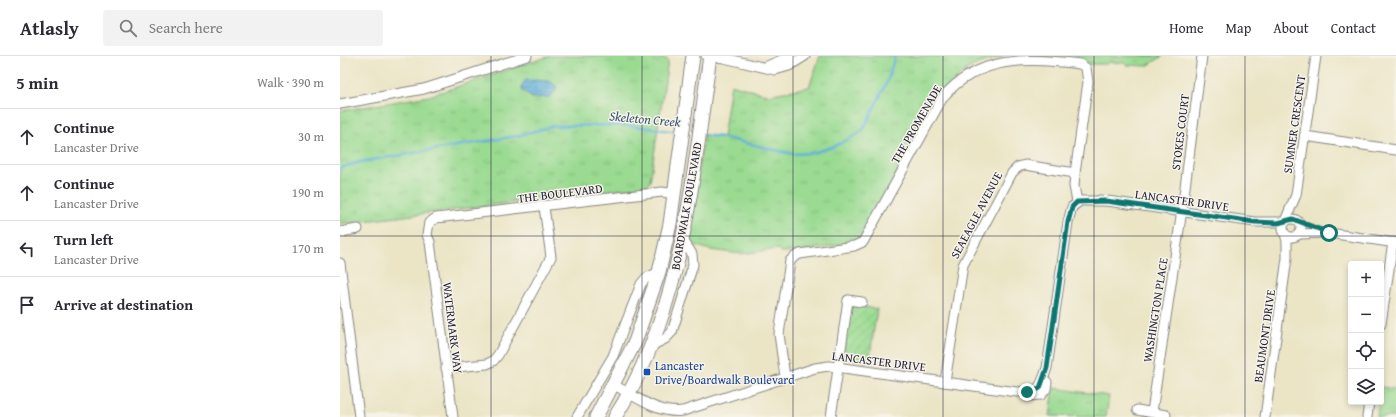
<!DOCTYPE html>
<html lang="en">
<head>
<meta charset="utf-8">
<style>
	:root { --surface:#fff; --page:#f2f2f3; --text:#2b2b33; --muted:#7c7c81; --line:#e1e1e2 }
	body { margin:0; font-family:"Gentium Book Plus",serif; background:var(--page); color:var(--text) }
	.controls { position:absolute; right:12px; bottom:12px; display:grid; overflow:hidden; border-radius:4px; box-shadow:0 2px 6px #0003 }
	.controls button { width:36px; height:36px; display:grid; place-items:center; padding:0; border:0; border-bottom:1px solid var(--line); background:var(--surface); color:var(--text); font:20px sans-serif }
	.stop { position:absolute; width:12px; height:12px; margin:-9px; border:3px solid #0f766e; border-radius:50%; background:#fff }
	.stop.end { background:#0f766e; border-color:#fff; box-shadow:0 1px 4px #0008 }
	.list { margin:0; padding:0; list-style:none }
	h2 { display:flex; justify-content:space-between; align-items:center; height:52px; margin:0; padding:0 16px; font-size:17px }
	h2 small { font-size:13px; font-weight:400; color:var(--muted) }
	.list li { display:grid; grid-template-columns:26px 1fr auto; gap:12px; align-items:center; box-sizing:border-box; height:56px; padding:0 16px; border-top:1px solid var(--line) }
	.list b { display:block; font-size:15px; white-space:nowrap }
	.list p { margin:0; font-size:13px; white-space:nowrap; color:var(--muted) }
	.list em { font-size:13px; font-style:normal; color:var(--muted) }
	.icon { flex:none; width:22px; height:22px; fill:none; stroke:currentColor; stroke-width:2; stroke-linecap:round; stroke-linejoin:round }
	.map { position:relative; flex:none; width:1056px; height:361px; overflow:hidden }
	header { display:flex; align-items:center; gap:24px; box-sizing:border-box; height:56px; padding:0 20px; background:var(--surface); border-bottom:1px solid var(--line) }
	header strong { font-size:19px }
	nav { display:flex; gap:22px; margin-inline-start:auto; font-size:14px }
	.search { width:280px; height:36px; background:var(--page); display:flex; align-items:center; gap:10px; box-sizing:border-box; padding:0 14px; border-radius:4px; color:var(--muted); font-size:15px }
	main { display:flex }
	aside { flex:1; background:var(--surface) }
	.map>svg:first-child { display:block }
	.park { fill:url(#park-tufts); stroke:#5e7e66 }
	.garden { fill:url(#garden-furrows); stroke:#5e7e66 }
	.water { fill:url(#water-rules); stroke:#42698b }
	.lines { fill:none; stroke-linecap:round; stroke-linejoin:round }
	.stream { stroke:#61b0db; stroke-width:2.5 }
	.minor-casing { stroke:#868480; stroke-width:11 }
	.secondary-casing { stroke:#868480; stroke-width:15 }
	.minor { stroke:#fff; stroke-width:9 }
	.secondary { stroke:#fff; stroke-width:13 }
	.route { stroke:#0f766e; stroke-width:5 }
	.grid { fill:none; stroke:#22223b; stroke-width:1; stroke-opacity:0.55 }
	.transit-dot { fill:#1a4fb4; stroke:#f7f3e8; stroke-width:1.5 }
	.labels { text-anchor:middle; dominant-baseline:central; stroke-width:3; stroke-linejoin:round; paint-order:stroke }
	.street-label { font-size:12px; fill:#22223b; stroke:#f7f3e8 }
	.transit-label { font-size:12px; fill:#164399; stroke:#f7f3e8; text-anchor:start }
	.water-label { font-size:13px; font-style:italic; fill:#385473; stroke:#f7f3e8 }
</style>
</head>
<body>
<header>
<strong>Atlasly</strong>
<div class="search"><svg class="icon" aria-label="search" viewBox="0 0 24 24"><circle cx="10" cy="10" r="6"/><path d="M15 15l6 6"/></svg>Search here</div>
<nav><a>Home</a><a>Map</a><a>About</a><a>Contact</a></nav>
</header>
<main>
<aside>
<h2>5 min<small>Walk · 390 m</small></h2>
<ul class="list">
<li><svg class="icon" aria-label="ahead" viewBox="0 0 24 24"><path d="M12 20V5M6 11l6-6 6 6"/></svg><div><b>Continue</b><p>Lancaster Drive</p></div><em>30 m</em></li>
<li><svg class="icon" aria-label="ahead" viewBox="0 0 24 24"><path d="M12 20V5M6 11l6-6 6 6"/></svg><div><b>Continue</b><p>Lancaster Drive</p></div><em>190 m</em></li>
<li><svg class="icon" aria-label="left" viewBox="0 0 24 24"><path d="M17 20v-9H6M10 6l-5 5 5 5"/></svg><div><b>Turn left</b><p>Lancaster Drive</p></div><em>170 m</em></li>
<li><svg class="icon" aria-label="arrive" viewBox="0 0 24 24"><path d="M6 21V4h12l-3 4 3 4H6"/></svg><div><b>Arrive at destination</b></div></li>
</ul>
</aside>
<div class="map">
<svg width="1056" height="361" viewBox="0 0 1056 361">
	<defs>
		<pattern id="park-tufts" width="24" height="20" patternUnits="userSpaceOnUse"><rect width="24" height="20" fill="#9ada91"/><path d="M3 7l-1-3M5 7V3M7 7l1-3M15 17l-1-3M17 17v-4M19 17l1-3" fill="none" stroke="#84bb7e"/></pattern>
		<pattern id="garden-furrows" width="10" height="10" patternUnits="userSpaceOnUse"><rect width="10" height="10" fill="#9ada91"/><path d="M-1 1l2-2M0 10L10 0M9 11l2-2" fill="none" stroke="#84bb7e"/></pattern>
		<pattern id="water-rules" width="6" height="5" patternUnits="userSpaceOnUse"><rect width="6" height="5" fill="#61b0db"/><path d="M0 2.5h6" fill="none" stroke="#508fb3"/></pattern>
	</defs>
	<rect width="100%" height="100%" fill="#f7f3e8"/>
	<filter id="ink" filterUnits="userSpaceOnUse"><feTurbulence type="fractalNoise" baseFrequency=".025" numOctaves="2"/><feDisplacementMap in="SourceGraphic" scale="8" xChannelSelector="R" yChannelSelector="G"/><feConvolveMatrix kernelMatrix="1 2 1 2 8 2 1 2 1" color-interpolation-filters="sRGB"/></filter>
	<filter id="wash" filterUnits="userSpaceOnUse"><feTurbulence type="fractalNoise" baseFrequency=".012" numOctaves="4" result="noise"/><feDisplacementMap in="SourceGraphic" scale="16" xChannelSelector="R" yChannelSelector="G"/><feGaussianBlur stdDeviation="0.9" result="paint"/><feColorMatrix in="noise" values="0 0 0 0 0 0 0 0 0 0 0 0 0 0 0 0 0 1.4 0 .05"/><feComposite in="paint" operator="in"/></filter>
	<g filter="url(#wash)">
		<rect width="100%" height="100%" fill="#ebe5c6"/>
		<g class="park">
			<polygon points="210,0 317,0 328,4 310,126 306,130 0,168 0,55 89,40"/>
			<polygon points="480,0 663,0 637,8 626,14 602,36 523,180 518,186 455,196 441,196 438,193 401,198 370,194 346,186 364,79 383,81 391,28 428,39 469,31"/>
			<polygon points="691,0 823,0 807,10 786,9 784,7 769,6 766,8 749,8 744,5"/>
			<polygon points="1041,331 1056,333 1056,361 1037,361 1039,346 1041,346"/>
			<polygon points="714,332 769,340 766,361 710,360"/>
		</g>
		<polygon class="garden" points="511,249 537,253 529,306 503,302"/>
		<polygon class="water" points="186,24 210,25 216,30 216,34 210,41 192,42 182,34 182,29"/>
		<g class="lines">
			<g class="stream">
				<polyline points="363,79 381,81 452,98 473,97 495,90 522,76 547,26 555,0"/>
				<polyline points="0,112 20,106 177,80 213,70 286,69 339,76"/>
			</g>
		</g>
	</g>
	<g filter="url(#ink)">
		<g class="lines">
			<defs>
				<g id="minor">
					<polyline points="366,0 384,2 435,14 449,10 465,0"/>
					<polyline points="425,11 451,0"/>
					<polyline points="0,48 84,33 187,0"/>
					<polyline points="965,80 1056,94"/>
					<polyline points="760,144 915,166 945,166"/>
					<circle cx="952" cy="172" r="9"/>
					<polyline points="945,165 956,139 976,0"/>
					<polyline points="89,167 96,162 305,138 322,136 334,138"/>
					<polyline points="89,167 87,179 90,186 113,361"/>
					<polyline points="0,176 18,173"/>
					<polyline points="959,178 989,177 1056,187"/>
					<polyline points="0,207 19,361"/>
					<polyline points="1041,268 1053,186"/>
					<polyline points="311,290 325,283 332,276 353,209 352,198 343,184"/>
					<polyline points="106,312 147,308 153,305 158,299 211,201 204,151"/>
					<path d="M 445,321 L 439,278 L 450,205 L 454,201 L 460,198 L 514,190 L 523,186 L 603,41 C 638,0 688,1 740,8 L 746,12 L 748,26 L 735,117 L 734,130 L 737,146"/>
					<polyline points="605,326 623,209 672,117 678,111 685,109 735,117"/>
					<path d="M 274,329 C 295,340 319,359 343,355 L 475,312 L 489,310 L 677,336 C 701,334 699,335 707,312 L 728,166 L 732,151 L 740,145 L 766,145"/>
					<polyline points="688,340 701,339 706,333 707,326"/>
					<polyline points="797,354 826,359"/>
					<polyline points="812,356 843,147 862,0"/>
					<polyline points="237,361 273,300 301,228 306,222 319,216"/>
					<polyline points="491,361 508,244 522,246"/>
					<polyline points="925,361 947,202 947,185 945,178"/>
					<polyline points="1027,361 1029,346"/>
				</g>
				<g id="secondary">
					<polyline points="256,361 295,286 319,216 330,168 353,0"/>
					<path d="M 275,361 C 344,252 352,124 370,0"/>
				</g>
			</defs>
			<use href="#minor" class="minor-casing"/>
			<use href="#secondary" class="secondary-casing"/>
			<use href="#minor" class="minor"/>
			<use href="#secondary" class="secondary"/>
		</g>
	</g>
	<g class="lines" filter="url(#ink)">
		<polyline class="route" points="687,336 692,336 700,332 707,312 728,166 732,151 737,146 766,145 915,166 938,167 953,163 989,177"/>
	</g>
	<path class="grid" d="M 151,0 L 151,361M 302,0 L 302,361M 453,0 L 453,361M 603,0 L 603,361M 754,0 L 754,361M 905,0 L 905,361M 0,180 L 1056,180"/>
	<rect class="transit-dot" x="303" y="312" width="8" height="8" rx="2"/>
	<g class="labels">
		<g class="street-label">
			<text transform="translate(576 68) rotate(-60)">THE PROMENADE</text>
			<text transform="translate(954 68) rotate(-82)">SUMNER CRESCENT</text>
			<text transform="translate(840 76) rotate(-83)">STOKES COURT</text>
			<text transform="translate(220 137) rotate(-7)">THE BOULEVARD</text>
			<text transform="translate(842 144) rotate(8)">LANCASTER DRIVE</text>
			<text transform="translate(346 150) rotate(-80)">BOARDWALK BOULEVARD</text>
			<text transform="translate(636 159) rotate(-62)">SEAEAGLE AVENUE</text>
			<text transform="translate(815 254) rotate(-81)">WASHINGTON PLACE</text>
			<text transform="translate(113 272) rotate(83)">WATERMARK WAY</text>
			<text transform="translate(924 280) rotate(-82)">BEAUMONT DRIVE</text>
			<text transform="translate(539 305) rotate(7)">LANCASTER DRIVE</text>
		</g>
		<g class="transit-label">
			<text x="315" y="309">Lancaster<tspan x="315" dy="14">Drive/Boardwalk Boulevard</tspan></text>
		</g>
		<g class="water-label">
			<text transform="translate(305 63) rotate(5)">Skeleton Creek</text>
		</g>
	</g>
</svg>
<div class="controls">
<button>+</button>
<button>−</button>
<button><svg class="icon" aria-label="locate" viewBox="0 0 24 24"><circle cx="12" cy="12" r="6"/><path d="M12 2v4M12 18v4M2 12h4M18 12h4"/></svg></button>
<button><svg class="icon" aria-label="layers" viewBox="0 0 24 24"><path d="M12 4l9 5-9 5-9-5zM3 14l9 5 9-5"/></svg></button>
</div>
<div class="stop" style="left:989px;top:177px"></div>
<div class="stop end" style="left:687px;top:336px"></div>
</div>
</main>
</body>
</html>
